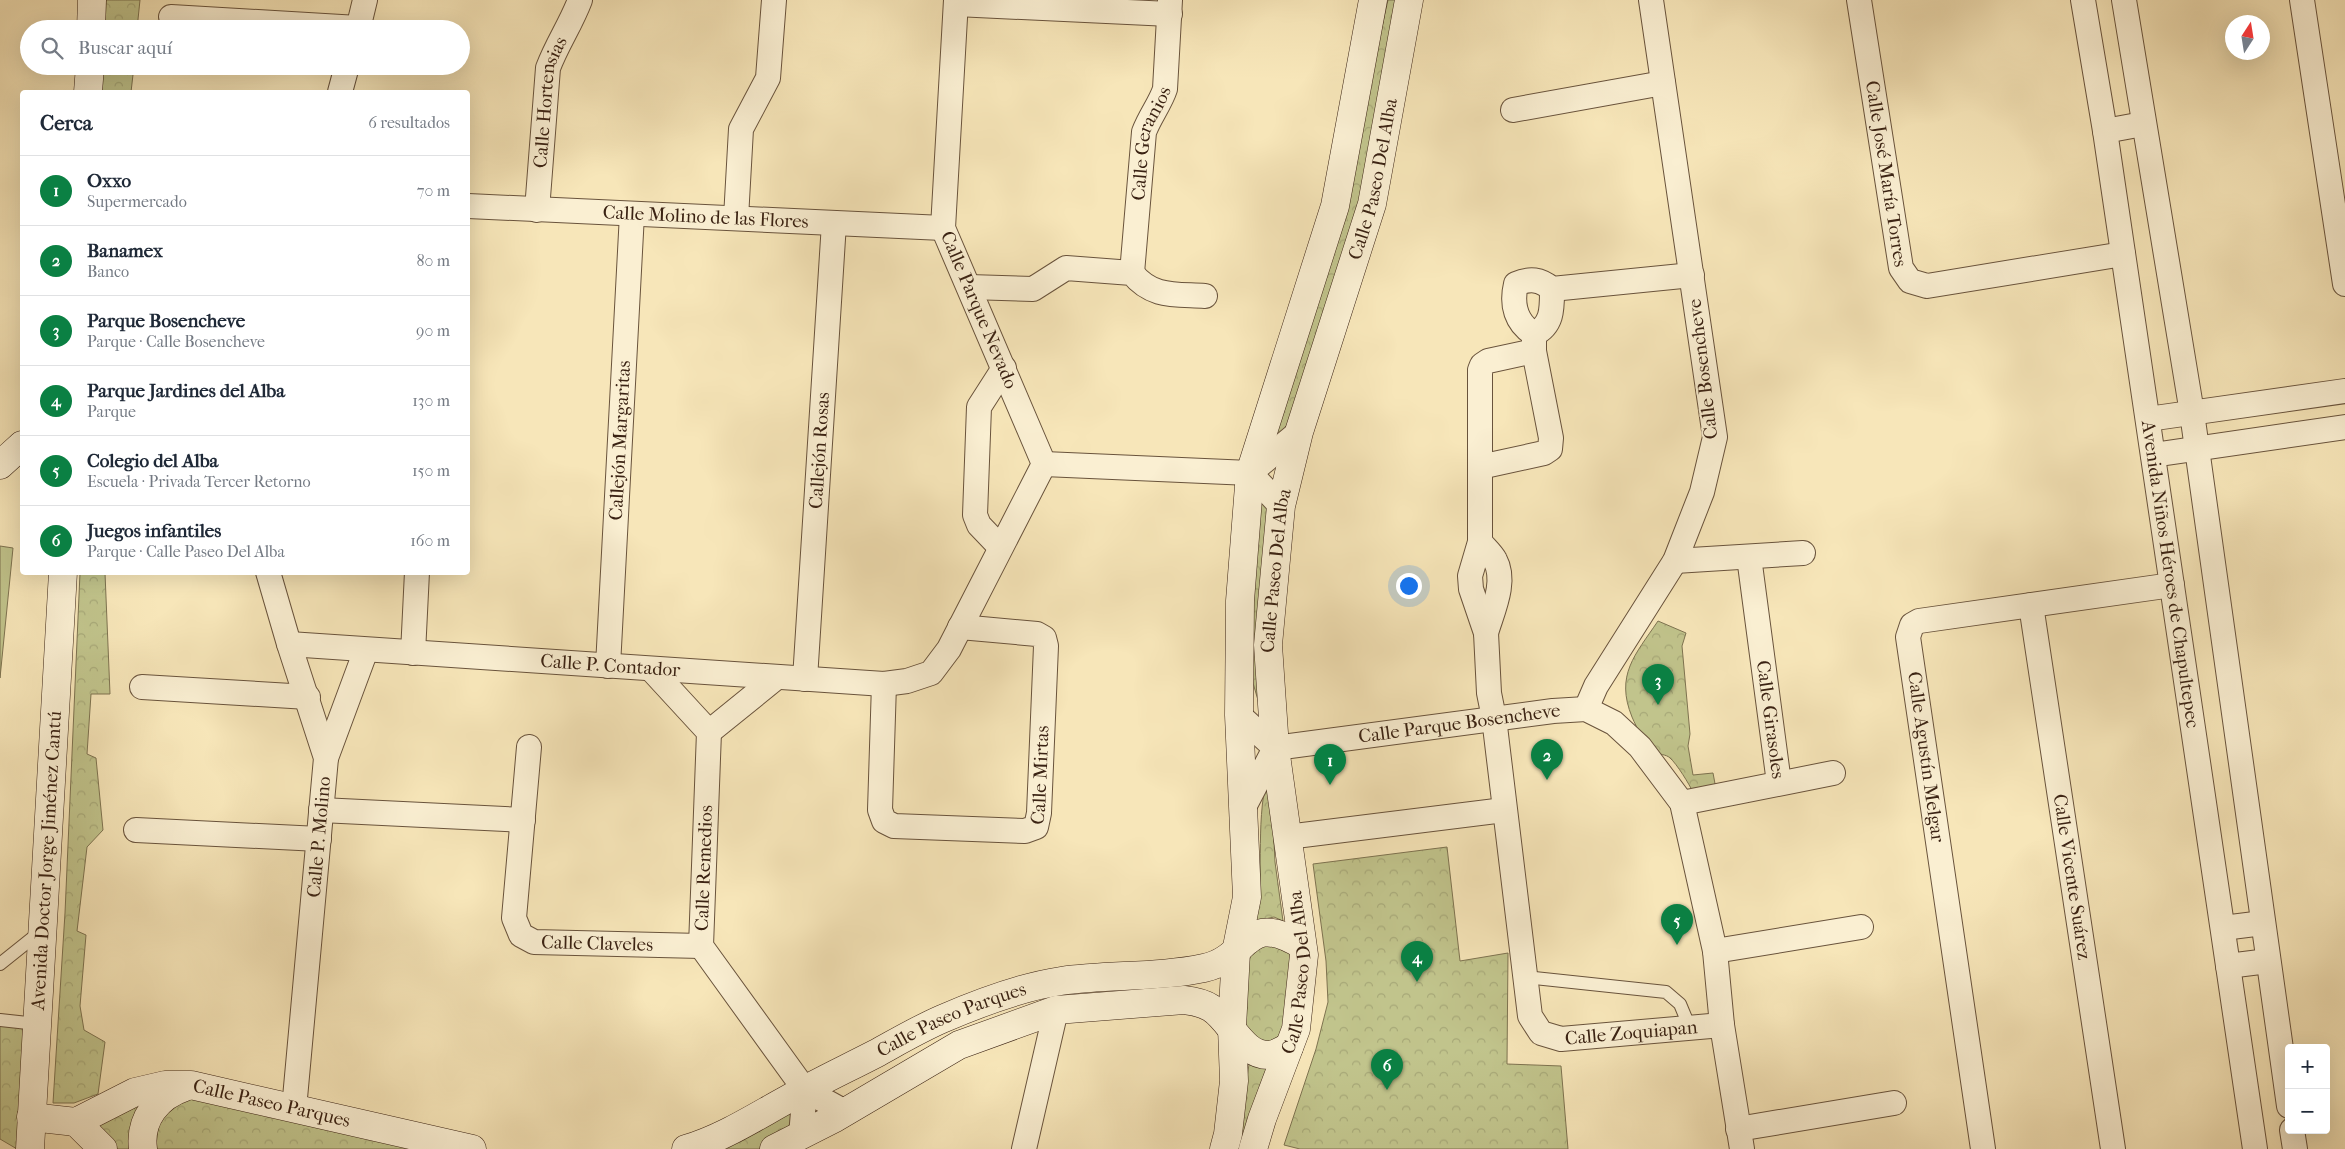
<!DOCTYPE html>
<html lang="es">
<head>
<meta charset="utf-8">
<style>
	:root { --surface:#fff; --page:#f2f2f3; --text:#1f2937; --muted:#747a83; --line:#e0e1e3; --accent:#0b8043 }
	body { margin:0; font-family:"IM FELL French Canon",serif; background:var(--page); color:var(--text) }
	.controls { position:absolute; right:15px; bottom:15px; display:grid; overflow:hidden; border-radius:5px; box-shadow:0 5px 20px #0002 }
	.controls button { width:45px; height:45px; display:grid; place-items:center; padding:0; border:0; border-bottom:1px solid var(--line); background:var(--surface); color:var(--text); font:25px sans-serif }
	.compass { position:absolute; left:2225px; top:15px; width:45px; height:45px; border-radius:50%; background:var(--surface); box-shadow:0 5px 20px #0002; rotate:12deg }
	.you { position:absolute; left:1408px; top:585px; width:18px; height:18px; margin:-12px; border:4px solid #fff; border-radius:50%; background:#1a73e8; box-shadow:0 0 0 8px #1a73e833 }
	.badge { display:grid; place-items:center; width:32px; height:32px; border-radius:50%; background:var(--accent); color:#fff; font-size:16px; font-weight:700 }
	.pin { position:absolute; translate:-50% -41px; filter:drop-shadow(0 1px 2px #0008) }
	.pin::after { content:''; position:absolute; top:26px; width:18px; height:15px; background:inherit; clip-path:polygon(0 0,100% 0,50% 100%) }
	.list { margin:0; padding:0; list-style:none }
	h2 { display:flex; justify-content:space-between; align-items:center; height:65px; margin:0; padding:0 20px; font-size:21px }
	h2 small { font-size:16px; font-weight:400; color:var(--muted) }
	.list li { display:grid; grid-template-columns:32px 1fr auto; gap:15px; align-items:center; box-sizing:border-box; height:70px; padding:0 20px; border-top:1px solid var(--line) }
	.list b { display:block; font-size:19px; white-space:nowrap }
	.list p { margin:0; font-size:16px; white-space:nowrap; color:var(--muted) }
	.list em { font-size:16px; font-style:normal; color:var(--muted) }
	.icon { flex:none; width:28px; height:28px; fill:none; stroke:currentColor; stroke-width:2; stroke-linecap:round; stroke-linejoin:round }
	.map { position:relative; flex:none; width:2345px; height:1149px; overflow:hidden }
	.search { position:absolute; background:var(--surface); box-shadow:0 5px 20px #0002; left:20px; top:20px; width:450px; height:55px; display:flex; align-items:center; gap:12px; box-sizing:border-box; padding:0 18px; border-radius:28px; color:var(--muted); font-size:19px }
	.panel { position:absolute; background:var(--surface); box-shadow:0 5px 20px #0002; left:20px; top:90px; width:450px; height:485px; border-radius:5px }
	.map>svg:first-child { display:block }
	.park { fill:url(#park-crowns); stroke:#7e7350 }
	.pitch { fill:#c1c48c; stroke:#7e7350 }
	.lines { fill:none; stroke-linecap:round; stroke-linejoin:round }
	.lane-casing { stroke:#69533c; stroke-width:14 }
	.street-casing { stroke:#69533c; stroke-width:26 }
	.secondary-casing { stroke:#3a2213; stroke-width:29 }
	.lane { stroke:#faefd2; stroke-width:12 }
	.street { stroke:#faefd2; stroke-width:24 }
	.secondary { stroke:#faefd2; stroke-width:28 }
	.labels { text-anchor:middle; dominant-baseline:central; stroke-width:4; stroke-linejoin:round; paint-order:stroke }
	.street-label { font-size:19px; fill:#3a2213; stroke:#faefd2 }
</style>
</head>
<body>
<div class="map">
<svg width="2345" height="1149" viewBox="0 0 2345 1149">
	<defs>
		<pattern id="park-crowns" width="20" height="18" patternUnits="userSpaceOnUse" patternTransform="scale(1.25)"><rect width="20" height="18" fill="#c1c48c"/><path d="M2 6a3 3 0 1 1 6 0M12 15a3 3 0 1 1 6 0" fill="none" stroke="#a7a878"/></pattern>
	</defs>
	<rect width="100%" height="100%" fill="#f7e6b9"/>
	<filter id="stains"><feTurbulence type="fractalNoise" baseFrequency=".004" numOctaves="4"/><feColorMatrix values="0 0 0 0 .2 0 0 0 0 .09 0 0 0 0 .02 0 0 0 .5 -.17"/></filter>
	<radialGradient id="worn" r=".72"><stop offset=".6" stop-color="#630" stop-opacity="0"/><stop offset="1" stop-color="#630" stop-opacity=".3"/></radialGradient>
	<g class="park">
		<polygon points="106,0 140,0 137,29 105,29"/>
		<polygon points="1388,0 1402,0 1372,164 1292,424 1269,452 1327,267"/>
		<polygon points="103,66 134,66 131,92 101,92"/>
		<polygon points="1260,494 1267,506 1268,735 1251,676 1248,644"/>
		<polygon points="80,573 105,573 110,694 91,694 87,754 96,758 103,830 87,847 77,931 86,935 80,1006 84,1030 105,1042 98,1094 74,1103 53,1103 65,913"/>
		<path d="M 1658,621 L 1686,633 L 1682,646 L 1690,734 L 1688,746 L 1693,775 L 1713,773 L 1716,789 L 1693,792 C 1689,784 1677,764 1670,758 C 1666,754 1659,755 1656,752 C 1646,744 1637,729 1632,717 C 1615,675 1635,655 1658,621 Z"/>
		<path d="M 1270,767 L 1275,862 L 1283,921 L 1274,917 L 1256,921 C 1265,870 1254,817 1270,767 Z"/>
		<polygon points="1447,847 1460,961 1508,953 1507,1064 1561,1066 1568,1149 1300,1149 1284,1145 1316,1049 1328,1002 1326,961 1313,864"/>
		<path d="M 1260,940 L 1292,954 L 1283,1039 L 1261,1047 L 1244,1025 C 1246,1002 1242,956 1260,940 Z"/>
		<polygon points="0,1020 28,1023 17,1149 0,1139"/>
		<polygon points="1250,1058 1277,1062 1249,1149 1236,1149"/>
		<polygon points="165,1088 139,1149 108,1149 93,1116"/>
		<path d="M 188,1099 L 198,1099 L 426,1149 L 156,1149 C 158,1116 160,1115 188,1099 Z"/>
		<polygon points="799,1102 794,1133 762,1149 708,1149"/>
	</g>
	<polygon class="pitch" points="0,546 13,548 0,678"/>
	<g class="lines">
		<defs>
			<g id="lane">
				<polyline points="0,964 40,932"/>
				<polyline points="1525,977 1666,992 1680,1004 1690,1028"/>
				<polyline points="0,1020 37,1024"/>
			</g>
			<g id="street">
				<path id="s1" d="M 1859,0 L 1901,268 L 1910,281 L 1927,286 L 2123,254"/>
				<path id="s2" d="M 2083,0 L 2105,131 L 2255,1149"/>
				<polyline points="2124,0 2192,413 2289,1106"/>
				<polyline points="2302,0 2345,284"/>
				<polyline points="956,4 1170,14"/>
				<polyline points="171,17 358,28"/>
				<polyline points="358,29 365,0"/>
				<polyline points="340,92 347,66"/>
				<polyline points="1513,110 1663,83"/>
				<polyline points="2105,131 2143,124"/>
				<path id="s3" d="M 468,206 L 943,228"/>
				<path id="s4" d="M 537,210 L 548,68 C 557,44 571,24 580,0"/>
				<polyline points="736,218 741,129 768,78 774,0"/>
				<path id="s5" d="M 1132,273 L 1144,132 C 1150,116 1160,104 1165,89 L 1170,0"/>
				<path d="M 969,287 L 1033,289 L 1066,268 L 1132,273 C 1152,298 1175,294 1205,296"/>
				<path d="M 1534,334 C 1516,323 1511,305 1516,284 C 1530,278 1540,279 1552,289 L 1692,275"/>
				<path d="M 1534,334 C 1553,325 1552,308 1552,289"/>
				<path id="s6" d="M 1534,351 L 1488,361 L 1482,365 L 1480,370 L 1480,542 L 1470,576 L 1471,589 L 1486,633 L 1489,693 L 1494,718 L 1530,1016 L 1541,1033 L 1561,1039 L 1722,1025"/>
				<polyline points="2148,419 2345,391"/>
				<polyline points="2153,455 2345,427"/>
				<polyline points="1044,464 1250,473 1299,432"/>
				<polyline points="1480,467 1544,453 1550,449 1551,438 1534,351 1534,336"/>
				<polyline points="1250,473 1281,506"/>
				<path d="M 1480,542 C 1485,548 1492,554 1495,560 C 1507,582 1492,612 1486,633"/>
				<polyline points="1000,547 979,525 975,515 979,407 1004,368"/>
				<path id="s7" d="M 1749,557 L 1779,783"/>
				<polyline points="1675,561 1803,553"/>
				<polyline points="268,572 289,644 326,758 294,1109"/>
				<path id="s8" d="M 2031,605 L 2113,1149"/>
				<path id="s9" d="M 289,644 L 884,684 L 907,681 L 931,673 L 949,649 L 1044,464 L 943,228 L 956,0"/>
				<polyline points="413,653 417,572"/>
				<path id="s10" d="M 608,666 L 632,214"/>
				<polyline points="651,669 709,732 701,946 805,1090 845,1112"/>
				<path id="s11" d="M 805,679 L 834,223"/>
				<path id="s12" d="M 884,684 L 880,810 L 884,821 L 894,826 L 1025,831 L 1036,827 L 1039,813 L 1046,646 L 1044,638 L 1037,634 L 960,627"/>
				<polyline points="142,687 308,697"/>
				<polyline points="1586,709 1596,686 1675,561 1702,492 1715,437 1651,0"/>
				<polyline points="1239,715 1275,748"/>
				<polyline points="709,732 777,677"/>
				<path id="s13" d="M 529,747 L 514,918 L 521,935 L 534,942 L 701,946"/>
				<path id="s14" d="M 1275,748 L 1553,711 L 1586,709 L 1614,723 L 1640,747 L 1682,803 L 1715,951 L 1722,1025 L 1742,1149"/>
				<polyline points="326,758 366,650"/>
				<polyline points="1682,803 1833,773"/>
				<polyline points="1243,809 1275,748"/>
				<polyline points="321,810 523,820"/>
				<polyline points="136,830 319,839"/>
				<polyline points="1287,837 1504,810"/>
				<polyline points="2223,928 2263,923"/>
				<polyline points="1715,951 1861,927"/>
				<polyline points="2228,966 2268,961"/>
				<polyline points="1738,1129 1894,1103"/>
				<polyline points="2292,1130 2295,1149"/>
				<polyline points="801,1135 805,1090"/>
				<polyline points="1024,1149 1056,1010"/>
				<polyline points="1983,1149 1908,637 1912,625 1919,621 2172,585"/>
			</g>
			<g id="secondary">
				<polyline points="91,29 92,0"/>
				<polyline points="88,92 90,66"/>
				<polyline points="0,465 22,445"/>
				<path id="s15" d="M 31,1117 L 76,1122 L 135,1092 L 165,1085 L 191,1085 L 472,1149"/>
				<polyline points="76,1122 103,1149"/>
				<path id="s16" d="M 30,1149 L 63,572"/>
				<path d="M 143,1149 C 139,1119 158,1096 185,1087"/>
				<path id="s17" d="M 686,1149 C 723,1138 755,1117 788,1099 C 816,1083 846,1069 875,1054 C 897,1042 919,1029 942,1019 C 979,1003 1021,987 1061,981 C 1108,974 1157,978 1204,968 C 1251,958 1243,910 1302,945"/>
				<path d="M 774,1149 L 835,1118 L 959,1045 L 1056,1010 L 1184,1000 C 1193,1001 1203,1003 1211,1008 C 1232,1021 1242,1057 1271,1055 C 1276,1054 1284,1049 1289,1047"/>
				<polyline points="1224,1149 1228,1134 1234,1081 1232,1027 1236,952 1247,897 1239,715 1240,601 1250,473 1335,206 1373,0"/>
				<path id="s18" d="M 1253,1149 L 1262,1119 L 1296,1029 L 1304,955 L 1275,748 L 1268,645 L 1281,506 L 1299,432 L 1372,204 L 1409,0"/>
			</g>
		</defs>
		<use href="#lane" class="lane-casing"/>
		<use href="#street" class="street-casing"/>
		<use href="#secondary" class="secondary-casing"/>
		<use href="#lane" class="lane"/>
		<use href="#street" class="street"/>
		<use href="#secondary" class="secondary"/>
	</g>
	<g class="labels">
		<g class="street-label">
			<text stroke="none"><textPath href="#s4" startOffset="109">Calle Hortensias</textPath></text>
			<text stroke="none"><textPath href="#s5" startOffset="132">Calle Geranios</textPath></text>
			<text stroke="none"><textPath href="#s1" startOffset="176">Calle José María Torres</textPath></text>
			<text stroke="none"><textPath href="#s18" startOffset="994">Calle Paseo Del Alba</textPath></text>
			<text stroke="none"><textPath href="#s3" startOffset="238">Calle Molino de las Flores</textPath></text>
			<text transform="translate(979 310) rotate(67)">Calle Parque Nevado</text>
			<text transform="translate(1703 369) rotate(-97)">Calle Bosencheve</text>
			<text stroke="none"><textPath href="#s10" startOffset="226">Callejón Margaritas</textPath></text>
			<text stroke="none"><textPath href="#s11" startOffset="229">Callejón Rosas</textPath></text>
			<text stroke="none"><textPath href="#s18" startOffset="589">Calle Paseo Del Alba</textPath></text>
			<text stroke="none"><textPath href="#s2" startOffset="581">Avenida Niños Héroes de Chapultepec</textPath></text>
			<text stroke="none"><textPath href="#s9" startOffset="322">Calle P. Contador</textPath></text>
			<text stroke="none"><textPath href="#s7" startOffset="164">Calle Girasoles</textPath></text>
			<text stroke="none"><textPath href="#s14" startOffset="186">Calle Parque Bosencheve</textPath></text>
			<text transform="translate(1926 757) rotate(82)">Calle Agustín Melgar</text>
			<text stroke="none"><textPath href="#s12" startOffset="344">Calle Mirtas</textPath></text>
			<text transform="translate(319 837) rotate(-85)">Calle P. Molino</text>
			<text stroke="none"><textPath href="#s16" startOffset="289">Avenida Doctor Jorge Jiménez Cantú</textPath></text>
			<text transform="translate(704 868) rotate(-88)">Calle Remedios</text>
			<text stroke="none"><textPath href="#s8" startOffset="275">Calle Vicente Suárez</textPath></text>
			<text stroke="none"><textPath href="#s13" startOffset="268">Calle Claveles</textPath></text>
			<text stroke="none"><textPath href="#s18" startOffset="184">Calle Paseo Del Alba</textPath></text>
			<text stroke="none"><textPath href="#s17" startOffset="296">Calle Paseo Parques</textPath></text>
			<text stroke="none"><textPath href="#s6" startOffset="824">Calle Zoquiapan</textPath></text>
			<text stroke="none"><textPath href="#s15" startOffset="251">Calle Paseo Parques</textPath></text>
		</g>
	</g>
	<rect width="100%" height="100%" filter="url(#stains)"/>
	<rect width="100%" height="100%" fill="url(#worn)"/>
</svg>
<div class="controls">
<button>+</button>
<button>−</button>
</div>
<svg class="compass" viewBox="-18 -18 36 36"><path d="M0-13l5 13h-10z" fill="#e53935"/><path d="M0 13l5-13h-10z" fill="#747a83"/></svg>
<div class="you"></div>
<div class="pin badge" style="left:1330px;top:785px">1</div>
<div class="pin badge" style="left:1547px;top:780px">2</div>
<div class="pin badge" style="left:1658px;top:705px">3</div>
<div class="pin badge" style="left:1417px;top:982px">4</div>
<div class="pin badge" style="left:1677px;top:945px">5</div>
<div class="pin badge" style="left:1387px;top:1090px">6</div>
<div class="search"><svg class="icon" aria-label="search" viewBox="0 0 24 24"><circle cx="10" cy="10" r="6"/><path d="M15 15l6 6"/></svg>Buscar aquí</div>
<section class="panel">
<h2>Cerca<small>6 resultados</small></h2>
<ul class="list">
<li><span class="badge">1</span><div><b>Oxxo</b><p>Supermercado</p></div><em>70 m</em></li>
<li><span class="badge">2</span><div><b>Banamex</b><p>Banco</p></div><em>80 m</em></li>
<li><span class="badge">3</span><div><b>Parque Bosencheve</b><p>Parque · Calle Bosencheve</p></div><em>90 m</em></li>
<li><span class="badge">4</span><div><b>Parque Jardines del Alba</b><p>Parque</p></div><em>130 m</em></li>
<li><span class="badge">5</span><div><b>Colegio del Alba</b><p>Escuela · Privada Tercer Retorno</p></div><em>150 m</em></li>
<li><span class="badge">6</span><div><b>Juegos infantiles</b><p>Parque · Calle Paseo Del Alba</p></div><em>160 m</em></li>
</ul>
</section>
</div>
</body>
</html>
